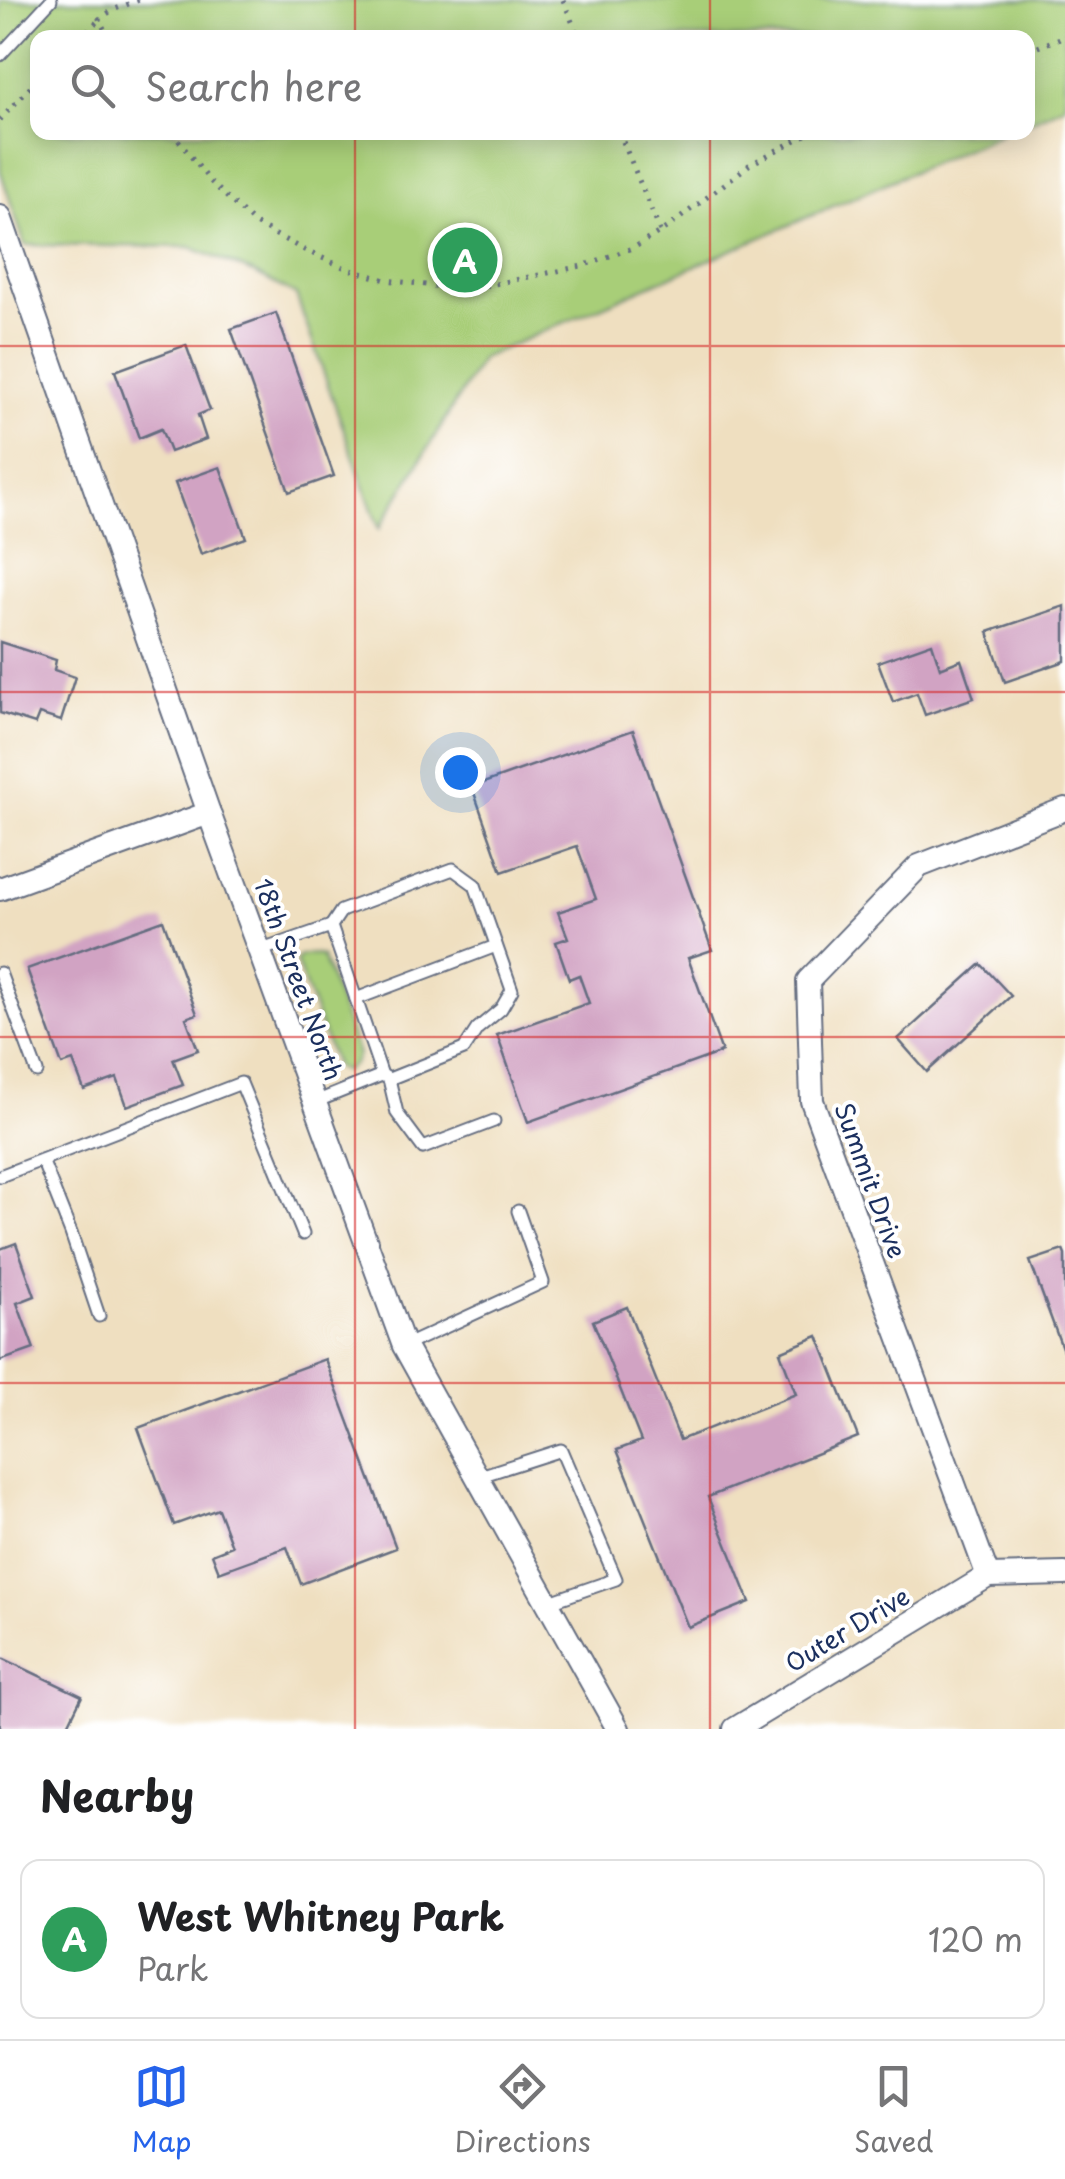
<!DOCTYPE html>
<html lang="en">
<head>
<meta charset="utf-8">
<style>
	:root { --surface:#fff; --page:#f2f2f2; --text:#202124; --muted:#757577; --line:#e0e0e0; --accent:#2563eb }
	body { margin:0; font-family:"Playpen Sans",sans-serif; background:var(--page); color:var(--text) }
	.you { position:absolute; left:460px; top:772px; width:35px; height:35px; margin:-25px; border:8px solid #fff; border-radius:50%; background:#1a73e8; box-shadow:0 0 0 15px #1a73e833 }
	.badge { display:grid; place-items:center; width:65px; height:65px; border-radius:50%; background:var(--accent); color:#fff; font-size:32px; font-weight:700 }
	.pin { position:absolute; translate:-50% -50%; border:5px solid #fff; box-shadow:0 2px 10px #0006 }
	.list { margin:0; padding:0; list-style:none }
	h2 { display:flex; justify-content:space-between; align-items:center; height:130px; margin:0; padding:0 40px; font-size:42px }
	h2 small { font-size:32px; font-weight:400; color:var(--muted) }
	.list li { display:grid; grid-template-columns:65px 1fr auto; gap:30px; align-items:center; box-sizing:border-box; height:160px; margin:0 20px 20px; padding:0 20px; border:2px solid var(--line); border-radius:20px }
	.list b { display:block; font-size:38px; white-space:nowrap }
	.list p { margin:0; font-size:32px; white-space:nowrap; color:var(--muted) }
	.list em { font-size:32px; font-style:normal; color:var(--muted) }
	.icon { flex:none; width:55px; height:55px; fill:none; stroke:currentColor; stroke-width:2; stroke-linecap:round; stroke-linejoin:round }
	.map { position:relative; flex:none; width:1065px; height:1729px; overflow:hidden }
	.search { position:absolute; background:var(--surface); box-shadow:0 5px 25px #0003; left:30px; right:30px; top:30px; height:110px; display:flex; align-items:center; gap:25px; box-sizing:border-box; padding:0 35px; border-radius:20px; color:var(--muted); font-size:38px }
	.sheet { height:310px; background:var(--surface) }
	nav { display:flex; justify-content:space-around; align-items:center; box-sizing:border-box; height:140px; border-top:2px solid var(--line); background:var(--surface); font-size:28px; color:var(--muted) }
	nav a { display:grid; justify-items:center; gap:5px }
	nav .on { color:var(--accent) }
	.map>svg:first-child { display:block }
	.green { fill:#a8ce78; stroke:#627e6b; stroke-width:2.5 }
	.building { fill:#d1a3c3 }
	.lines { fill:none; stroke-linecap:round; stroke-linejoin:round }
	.lane-casing { stroke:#656d80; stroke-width:15 }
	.street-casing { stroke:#656d80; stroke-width:26 }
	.path { stroke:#656d80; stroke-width:5; stroke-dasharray:2.5 8; stroke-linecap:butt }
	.lane { stroke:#fff; stroke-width:11 }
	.street { stroke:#fff; stroke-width:22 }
	.grid { fill:none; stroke:#d62828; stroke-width:2.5; stroke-opacity:0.55 }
	.labels { text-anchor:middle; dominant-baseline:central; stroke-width:8; stroke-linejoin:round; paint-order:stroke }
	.street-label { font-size:25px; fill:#1b2f5e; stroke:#fff }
</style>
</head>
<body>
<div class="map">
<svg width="1065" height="1729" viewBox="0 0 1065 1729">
	<rect width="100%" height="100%" fill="#fff"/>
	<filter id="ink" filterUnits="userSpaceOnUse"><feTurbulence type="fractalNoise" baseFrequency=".01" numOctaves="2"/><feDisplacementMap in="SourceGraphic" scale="20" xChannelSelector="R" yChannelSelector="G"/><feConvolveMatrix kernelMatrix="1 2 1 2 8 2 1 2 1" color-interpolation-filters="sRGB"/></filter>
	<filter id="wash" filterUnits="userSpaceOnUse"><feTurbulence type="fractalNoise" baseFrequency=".0048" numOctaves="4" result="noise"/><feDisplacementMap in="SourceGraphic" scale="40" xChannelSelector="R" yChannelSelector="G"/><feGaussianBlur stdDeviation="2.25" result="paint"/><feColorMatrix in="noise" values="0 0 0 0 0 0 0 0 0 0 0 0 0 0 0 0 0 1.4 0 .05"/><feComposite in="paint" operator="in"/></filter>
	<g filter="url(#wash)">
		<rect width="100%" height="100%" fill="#efdfc0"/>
		<g class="green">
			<polygon points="0,0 1065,0 1065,105 1028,122 1028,38 38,38 38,132 1002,133 482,358 379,529 296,295 254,273 190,247 25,245 0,170"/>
			<polygon points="312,954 322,956 358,1054 354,1064 344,1071 336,1068 296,961 300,956"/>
		</g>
		<g id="blocks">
			<g class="building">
				<polygon points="276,313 334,476 289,492 231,329"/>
				<polygon points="186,345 210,410 198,415 206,439 170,452 161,429 139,438 115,371"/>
				<polygon points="220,467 246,538 201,554 175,483"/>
				<polygon points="1065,606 1065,661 1005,682 988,632"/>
				<polygon points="0,642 56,660 54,670 75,677 61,721 39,714 35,724 0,713"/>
				<polygon points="932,643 940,668 961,660 974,698 925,715 917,693 893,702 878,662"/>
				<polygon points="633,730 712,950 688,958 722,1052 528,1122 497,1035 589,1003 579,975 569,979 556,942 568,938 558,912 596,899 577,846 502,872 472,787"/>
				<polygon points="163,920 197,1014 186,1018 198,1050 173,1059 183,1085 127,1106 117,1078 84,1090 73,1061 62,1065 27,969"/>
				<polygon points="981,964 1011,996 927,1072 898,1039"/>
				<polygon points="16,1243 35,1296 17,1303 34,1349 0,1361 0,1249"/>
				<polygon points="1063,1250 1065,1255 1065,1356 1030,1261"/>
				<polygon points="627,1307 680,1440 796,1394 780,1352 818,1336 858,1437 708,1497 750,1602 688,1627 617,1450 641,1441 593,1321"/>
				<polygon points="325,1359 396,1548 301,1584 287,1547 219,1572 212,1554 232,1546 218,1509 174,1525 138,1428"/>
				<polygon points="0,1657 82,1696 66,1729 0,1729"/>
			</g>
		</g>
	</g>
	<g filter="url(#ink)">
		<use href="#blocks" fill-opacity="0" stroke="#656d80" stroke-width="2.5"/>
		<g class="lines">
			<defs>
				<g id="lane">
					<polyline points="0,55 51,0"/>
					<polyline points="331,926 341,911 453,869 475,885 512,990 501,1009 477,1029 464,1049 389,1079 382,1075"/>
					<polyline points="259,951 331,926 382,1075 315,1102"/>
					<polyline points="0,973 37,1072"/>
					<polyline points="356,999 496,946"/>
					<polyline points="389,1079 397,1113 423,1148 494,1121"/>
					<polyline points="42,1160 71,1233 99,1316"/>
					<polyline points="0,1176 241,1083 303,1234"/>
					<polyline points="404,1346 543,1282 518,1211"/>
					<polyline points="477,1477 561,1450 616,1579 547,1603"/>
				</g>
				<g id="street">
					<polyline points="0,217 209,813 404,1346 618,1729"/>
					<polyline points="0,889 209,813"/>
					<polyline points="988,1576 812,1101 808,981 919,866 1065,809"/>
					<polyline points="735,1729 988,1576 1065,1574"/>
				</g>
			</defs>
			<use href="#lane" class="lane-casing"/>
			<use href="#street" class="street-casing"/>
			<g class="path">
				<polyline points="563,0 579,38"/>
				<polyline points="79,38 99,20"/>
				<polyline points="109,38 99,19 113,10 139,0"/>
				<polyline points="1028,51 1065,36"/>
				<polyline points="0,120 38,79"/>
				<polyline points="172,132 210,181 255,224 306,251 348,269 386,280 466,290 582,266 635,247 671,225 749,165 811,132"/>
				<polyline points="619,132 660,231"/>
			</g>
			<use href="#lane" class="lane"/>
			<use href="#street" class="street"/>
		</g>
	</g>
	<path class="grid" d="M 355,0 L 355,38M 710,0 L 710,38M 355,132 L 355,1729M 710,132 L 710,1729M 0,346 L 1065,346M 0,692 L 1065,692M 0,1037 L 1065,1037M 0,1383 L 1065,1383"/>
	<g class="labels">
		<g class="street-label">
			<text transform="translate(299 979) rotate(70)">18th Street North</text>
			<text transform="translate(871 1180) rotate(70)">Summit Drive</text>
			<text transform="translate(847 1629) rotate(-31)">Outer Drive</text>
		</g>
	</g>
</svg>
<div class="you"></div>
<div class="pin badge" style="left:465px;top:260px;background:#2e9e5b">A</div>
<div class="search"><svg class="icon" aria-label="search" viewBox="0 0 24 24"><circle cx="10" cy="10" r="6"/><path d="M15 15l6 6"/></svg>Search here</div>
</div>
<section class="sheet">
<h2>Nearby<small></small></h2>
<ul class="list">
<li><span class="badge" style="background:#2e9e5b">A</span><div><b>West Whitney Park</b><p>Park</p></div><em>120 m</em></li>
</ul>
</section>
<nav>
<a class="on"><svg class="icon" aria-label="map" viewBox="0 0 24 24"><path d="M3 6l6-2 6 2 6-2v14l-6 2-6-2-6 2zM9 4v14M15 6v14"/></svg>Map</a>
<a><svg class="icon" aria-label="directions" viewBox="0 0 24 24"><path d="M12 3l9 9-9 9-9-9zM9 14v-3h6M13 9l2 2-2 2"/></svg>Directions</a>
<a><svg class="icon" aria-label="saved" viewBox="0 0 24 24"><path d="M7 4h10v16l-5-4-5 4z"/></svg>Saved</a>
</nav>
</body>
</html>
